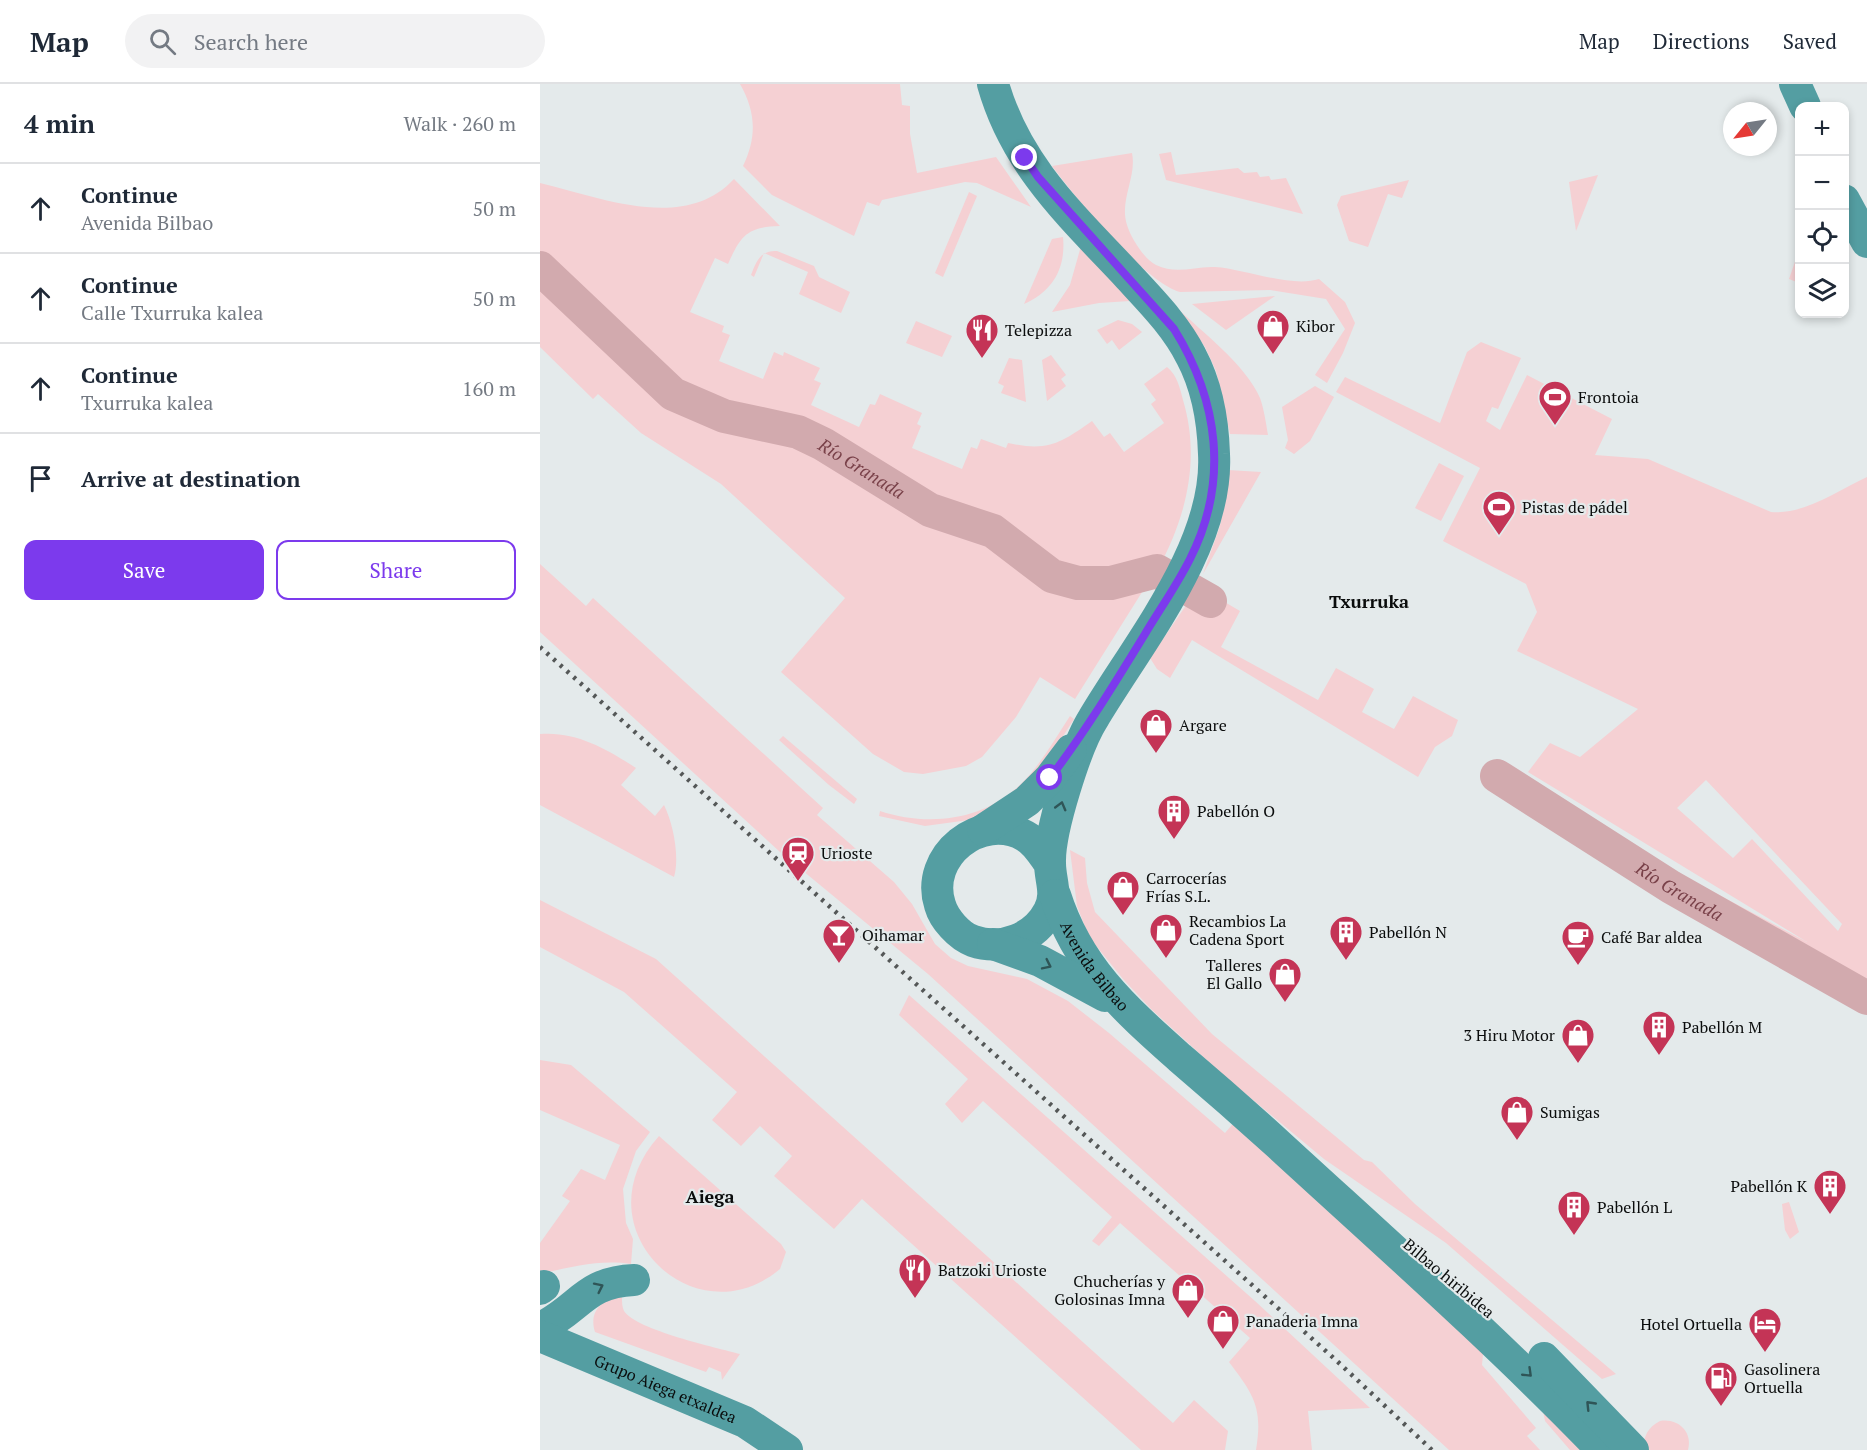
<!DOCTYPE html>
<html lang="en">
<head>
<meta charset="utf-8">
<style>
	:root { --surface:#fff; --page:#f2f2f3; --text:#1f2937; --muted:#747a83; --line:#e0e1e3; --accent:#7c3aed }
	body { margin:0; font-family:"PT Serif",serif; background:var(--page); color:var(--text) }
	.controls { position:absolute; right:18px; top:18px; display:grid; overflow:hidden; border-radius:12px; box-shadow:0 3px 9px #0003 }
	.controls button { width:54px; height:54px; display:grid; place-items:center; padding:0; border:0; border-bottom:2px solid var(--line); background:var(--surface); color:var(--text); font:30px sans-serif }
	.compass { position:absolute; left:1183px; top:18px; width:54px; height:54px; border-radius:50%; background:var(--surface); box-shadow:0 3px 9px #0003; rotate:240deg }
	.stop { position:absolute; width:18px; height:18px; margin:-14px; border:4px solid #7c3aed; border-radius:50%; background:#fff }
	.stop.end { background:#7c3aed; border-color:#fff; box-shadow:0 2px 6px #0008 }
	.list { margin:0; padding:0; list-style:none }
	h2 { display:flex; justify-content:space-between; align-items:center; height:78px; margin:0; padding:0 24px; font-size:26px }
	h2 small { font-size:20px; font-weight:400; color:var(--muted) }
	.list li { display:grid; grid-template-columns:39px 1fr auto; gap:18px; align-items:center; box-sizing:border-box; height:90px; padding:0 24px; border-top:2px solid var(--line) }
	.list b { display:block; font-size:22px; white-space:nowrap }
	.list p { margin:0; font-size:20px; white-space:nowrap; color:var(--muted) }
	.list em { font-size:20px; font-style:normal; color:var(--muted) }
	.actions { display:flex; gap:12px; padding:18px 24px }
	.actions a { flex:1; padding:14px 0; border:2px solid var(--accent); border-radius:12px; text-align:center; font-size:21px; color:var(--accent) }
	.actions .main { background:var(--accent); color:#fff }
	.icon { flex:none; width:33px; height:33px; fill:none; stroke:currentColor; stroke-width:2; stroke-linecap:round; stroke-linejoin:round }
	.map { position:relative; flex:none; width:1327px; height:1366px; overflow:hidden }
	header { display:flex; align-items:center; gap:36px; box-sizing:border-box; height:84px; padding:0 30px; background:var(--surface); border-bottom:2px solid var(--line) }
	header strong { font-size:28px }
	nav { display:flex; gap:33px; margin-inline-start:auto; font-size:21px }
	.search { width:420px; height:54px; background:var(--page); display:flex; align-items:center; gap:15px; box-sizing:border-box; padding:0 21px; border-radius:33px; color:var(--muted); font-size:22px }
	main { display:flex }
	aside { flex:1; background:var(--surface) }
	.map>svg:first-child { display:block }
	.green { fill:#f5d0d3; fill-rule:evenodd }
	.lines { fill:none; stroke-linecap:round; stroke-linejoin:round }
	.river { stroke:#d2aaae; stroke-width:34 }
	.secondary { stroke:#549ea2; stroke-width:32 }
	.rail { stroke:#545757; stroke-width:4.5; stroke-dasharray:3 6; stroke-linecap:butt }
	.oneway { stroke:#2f5557 }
	.route { stroke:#7c3aed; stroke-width:8 }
	.labels { text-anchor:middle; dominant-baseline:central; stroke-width:4.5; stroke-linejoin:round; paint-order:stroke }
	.poi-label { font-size:16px; fill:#0a0c0c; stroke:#e4eaeb; text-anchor:start }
	.street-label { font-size:16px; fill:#0a0c0c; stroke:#e4eaeb }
	.water-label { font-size:18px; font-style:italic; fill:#794149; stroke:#e4eaeb }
	.neighbourhood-label { font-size:18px; font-weight:bold; fill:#0a0c0c; stroke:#e4eaeb }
</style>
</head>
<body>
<header>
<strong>Map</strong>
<div class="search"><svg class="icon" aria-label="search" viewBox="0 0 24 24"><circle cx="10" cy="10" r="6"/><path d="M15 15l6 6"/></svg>Search here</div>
<nav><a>Map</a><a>Directions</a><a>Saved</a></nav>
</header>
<main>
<aside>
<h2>4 min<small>Walk · 260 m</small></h2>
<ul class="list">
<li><svg class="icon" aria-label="ahead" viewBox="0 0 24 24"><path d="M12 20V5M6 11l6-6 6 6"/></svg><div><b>Continue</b><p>Avenida Bilbao</p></div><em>50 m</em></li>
<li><svg class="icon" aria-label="ahead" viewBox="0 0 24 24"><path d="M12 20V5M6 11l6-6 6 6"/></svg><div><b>Continue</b><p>Calle Txurruka kalea</p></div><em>50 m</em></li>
<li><svg class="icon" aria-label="ahead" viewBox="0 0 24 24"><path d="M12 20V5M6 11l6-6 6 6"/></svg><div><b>Continue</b><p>Txurruka kalea</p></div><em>160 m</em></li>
<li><svg class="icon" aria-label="arrive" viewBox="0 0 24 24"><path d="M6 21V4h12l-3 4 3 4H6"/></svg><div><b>Arrive at destination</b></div></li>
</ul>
<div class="actions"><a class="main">Save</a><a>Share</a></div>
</aside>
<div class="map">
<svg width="1327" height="1366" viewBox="0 0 1327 1366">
	<rect width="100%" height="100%" fill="#e4eaeb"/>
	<g class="green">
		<path d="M 200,0 L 360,0 L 362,21 L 370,22 L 370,50 L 377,89 L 456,73 L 491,123 L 437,99 L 425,98 L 342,116 L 339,122 L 327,118 L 314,152 L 232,111 L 203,82 C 217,53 216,28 200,0 Z"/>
		<polygon points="631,68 636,91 698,84 704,89 717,88 720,93 729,92 731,96 746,94 763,130 626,96 619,70"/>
		<path d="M 592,69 C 597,93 579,116 587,141 C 591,154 604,175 616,181 C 637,191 654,182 675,183 C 705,185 751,204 779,195 L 805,218 L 815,239 L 803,269 L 787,299 L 775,291 L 805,245 L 786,215 L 730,206 L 640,208 C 604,198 536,114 512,82 Z"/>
		<polygon points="1058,91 1036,147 1029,98"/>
		<path d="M 194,95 L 240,142 C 207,143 201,151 188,180 L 175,174 L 150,228 L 184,242 L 182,248 L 190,251 L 179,277 L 223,295 L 234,268 L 243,272 L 244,268 L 280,284 L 274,296 L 281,299 L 271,321 L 319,343 L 330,320 L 335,321 L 340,310 L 382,329 L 377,340 L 381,342 L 372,364 L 422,385 L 431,363 L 437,365 L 441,355 L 466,364 L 468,359 C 508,368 521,359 552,337 L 564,353 L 570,349 L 584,368 L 624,339 L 611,320 L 616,316 L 604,300 L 627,283 C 637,291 640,304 643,316 C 661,376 646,434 617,487 L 571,499 L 538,499 L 512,492 L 453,447 L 390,426 L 283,360 L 258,348 L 184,332 L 133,310 L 0,183 L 0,99 C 60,113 144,149 194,95 Z"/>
		<polygon points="869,96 862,114 848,110 828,163 809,157 797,121 801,112"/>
		<polygon points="429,108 437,112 403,193 395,189"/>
		<path d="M 523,153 C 526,184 513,207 484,220 L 512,155 Z"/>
		<polygon points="541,162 590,217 559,219 512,228 530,201"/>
		<polygon points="1259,166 1259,199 1249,195"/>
		<path d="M 237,167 L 274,182 L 279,193 L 310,208 L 301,229 L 259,210 L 268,188 L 224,169 L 214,193 L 211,191 C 217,176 220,167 237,167 Z"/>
		<polygon points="0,192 129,317 182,339 255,355 280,366 389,433 452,453 511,497 537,505 574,504 609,497 535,615 500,593 476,633 442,673 426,682 383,690 364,688 333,670 241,588 305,514 181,400 101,349 58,310 53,315 0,263"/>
		<polygon points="735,212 686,246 652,220"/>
		<path d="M 636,223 C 662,248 706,281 720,314 C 724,325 726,339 728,351 L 690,350 L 676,287 L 665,263 Z"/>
		<polygon points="578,236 592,240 602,248 579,266 572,256 567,260 557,246"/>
		<polygon points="376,237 412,252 402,273 366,259"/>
		<path d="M 941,258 L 981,274 L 958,325 L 952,323 L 946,337 L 960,346 L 987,291 L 1072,335 L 1055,371 L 1108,375 L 1231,428 C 1264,431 1297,407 1327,393 L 1327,926 L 1260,889 L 957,692 L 1267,858 L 988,688 L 1010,659 L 1040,673 L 1098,625 L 977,567 L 997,528 L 986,500 L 903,457 L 940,384 L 796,308 L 805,293 L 900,339 L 927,268 ZM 1166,696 L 1302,840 L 1298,847 L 1212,755 L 1193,774 L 1137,724 Z"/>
		<polygon points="511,271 526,291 521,295 526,302 507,317 502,276"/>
		<polygon points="469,274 482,276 486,318 461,309 464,302 458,299"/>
		<polygon points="775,302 794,313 770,357 754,370 745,364 748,356 742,323"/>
		<polygon points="899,379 924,392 901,437 875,424"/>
		<polygon points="688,386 721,388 663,490 680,442"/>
		<polygon points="0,480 46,522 53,514 283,724 277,731 354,798 372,820 395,860 411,874 428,882 487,895 528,917 569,949 685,1049 703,1028 945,1249 942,1281 996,1344 987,1352 1000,1366 909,1366 388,890 240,768 0,548"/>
		<polygon points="649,517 673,530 683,517 700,527 681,563 778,616 796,584 834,605 822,628 854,645 873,612 918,636 912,652 895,663 878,693 652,556 630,594 617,585 610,574"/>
		<path d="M 530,632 L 534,635 L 506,679 L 487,702 L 429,736 L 385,742 L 339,732 L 340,727 C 388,743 444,737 482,699 C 501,680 515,655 530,632 Z"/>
		<path d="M 0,650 C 36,647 67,665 96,684 L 81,701 L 115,732 L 124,721 C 133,739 140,773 134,793 L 0,721 Z"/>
		<polygon points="243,652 317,715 314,720 289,701 239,656"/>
		<polygon points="530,766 545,774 547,799 555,828 672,950 824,1076 832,1078 875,1120 1076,1290 1062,1295 906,1159 784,1075 683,991 611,925 583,895 549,853 537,822"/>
		<polygon points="0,816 116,875 633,1339 654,1316 688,1347 685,1366 601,1366 322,1115 294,1145 234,1092 252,1072 220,1042 201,1062 172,1036 197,1008 84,908 0,863"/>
		<path d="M 369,911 L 715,1217 L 830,1324 L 768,1327 L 772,1366 L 716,1366 C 723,1324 714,1311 689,1278 L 710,1254 L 580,1139 L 559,1162 L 552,1157 L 572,1133 L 443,1017 L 422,1039 L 405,1020 L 428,995 L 359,931 Z"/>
		<path d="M 0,976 L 31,981 L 110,1048 L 96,1067 L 83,1105 L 86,1139 L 93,1155 L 91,1180 C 60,1175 30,1183 0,1190 L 0,1159 L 30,1117 L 22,1112 L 41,1085 L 65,1096 L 80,1061 L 0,1026 Z"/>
		<path d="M 119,1052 L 241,1160 L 246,1168 L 240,1185 C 154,1257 37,1143 119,1052 Z"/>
		<polygon points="1249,1118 1259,1148 1250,1155 1245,1146 1242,1120"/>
		<path d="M 73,1213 L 82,1213 C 82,1218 82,1223 84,1227 C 96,1246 178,1264 200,1270 L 182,1296 L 181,1288 L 169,1283 L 166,1288 L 55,1248 C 50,1230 57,1221 73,1213 Z"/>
		<polygon points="1002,1321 1046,1366 1030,1366 1005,1337"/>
		<path d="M 1120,1337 C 1137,1334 1153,1347 1148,1366 L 1105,1366 C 1102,1353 1108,1343 1120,1337 Z"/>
	</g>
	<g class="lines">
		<g class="river">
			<path id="s1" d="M 0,184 L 133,310 L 184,332 L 258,348 L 283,360 L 390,426 L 453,447 L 512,492 L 538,499 L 571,499 L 617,487 L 670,517"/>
			<path id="s2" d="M 957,692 L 1131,803 L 1327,914"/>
		</g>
		<g class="secondary">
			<path d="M 453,0 C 476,82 533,133 589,193 C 612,218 636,242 651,272 C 667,302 673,336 674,370 C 679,462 598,559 553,635 C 536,662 509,747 510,779 C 510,797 518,809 509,827 C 495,854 462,867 433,857 C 419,852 404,835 400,821 C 384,772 441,727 485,752 C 496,758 502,769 509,779"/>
			<polyline points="1255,0 1265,22"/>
			<polyline points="1304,116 1327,158"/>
			<polyline points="443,746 487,717 510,694 531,666"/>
			<path id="s3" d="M 515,811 C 538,884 585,925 640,974 C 673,1002 706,1031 739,1061 C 848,1161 959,1259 1062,1366"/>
			<polyline points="453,860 500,877 565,912"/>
			<polyline points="0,1205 4,1202"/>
			<path d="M 0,1244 C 40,1225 44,1198 94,1196"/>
			<path id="s4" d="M 0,1252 L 205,1338 L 247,1366"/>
			<polyline points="1004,1274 1093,1366"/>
		</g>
		<polyline class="rail" points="0,563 798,1278 892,1366"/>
	</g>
	<defs><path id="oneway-chevron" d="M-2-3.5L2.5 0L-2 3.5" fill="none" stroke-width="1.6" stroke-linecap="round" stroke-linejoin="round" transform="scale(1.5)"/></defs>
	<g class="oneway">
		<use href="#oneway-chevron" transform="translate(521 722) rotate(-75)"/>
		<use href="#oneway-chevron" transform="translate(507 881) rotate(26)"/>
		<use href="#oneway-chevron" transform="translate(59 1203) rotate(-26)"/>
		<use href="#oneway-chevron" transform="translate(988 1289) rotate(44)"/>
		<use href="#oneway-chevron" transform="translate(1050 1321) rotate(-134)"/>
	</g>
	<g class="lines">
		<path class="route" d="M 485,74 L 498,93 L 634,245 C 679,317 689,398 650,475 C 637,501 620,525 605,550 C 575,599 545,648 510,694"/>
	</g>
	<defs>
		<symbol id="shop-pin" viewBox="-11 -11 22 30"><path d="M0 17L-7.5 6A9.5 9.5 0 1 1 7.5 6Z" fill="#c43456" stroke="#e4eaeb"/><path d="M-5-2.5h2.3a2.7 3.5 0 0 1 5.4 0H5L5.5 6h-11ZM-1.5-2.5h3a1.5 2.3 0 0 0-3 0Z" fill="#fff"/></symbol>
		<symbol id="restaurant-pin" viewBox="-11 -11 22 30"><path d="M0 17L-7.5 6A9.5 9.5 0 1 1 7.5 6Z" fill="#c43456" stroke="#e4eaeb"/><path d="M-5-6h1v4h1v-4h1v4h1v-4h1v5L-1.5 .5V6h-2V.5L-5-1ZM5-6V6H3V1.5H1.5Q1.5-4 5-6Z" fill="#fff"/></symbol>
		<symbol id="stadium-pin" viewBox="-11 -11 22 30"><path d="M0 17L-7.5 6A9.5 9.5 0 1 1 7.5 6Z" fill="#c43456" stroke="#e4eaeb"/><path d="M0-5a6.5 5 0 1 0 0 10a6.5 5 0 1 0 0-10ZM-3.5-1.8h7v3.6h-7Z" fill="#fff"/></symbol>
		<symbol id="building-pin" viewBox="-11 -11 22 30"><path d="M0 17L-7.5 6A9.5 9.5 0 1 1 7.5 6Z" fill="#c43456" stroke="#e4eaeb"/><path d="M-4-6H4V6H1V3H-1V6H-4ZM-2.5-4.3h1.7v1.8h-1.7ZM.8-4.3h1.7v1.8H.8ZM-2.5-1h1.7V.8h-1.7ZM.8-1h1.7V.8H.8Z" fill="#fff"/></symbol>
		<symbol id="station-pin" viewBox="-11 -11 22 30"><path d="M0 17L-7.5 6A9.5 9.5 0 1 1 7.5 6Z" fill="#c43456" stroke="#e4eaeb"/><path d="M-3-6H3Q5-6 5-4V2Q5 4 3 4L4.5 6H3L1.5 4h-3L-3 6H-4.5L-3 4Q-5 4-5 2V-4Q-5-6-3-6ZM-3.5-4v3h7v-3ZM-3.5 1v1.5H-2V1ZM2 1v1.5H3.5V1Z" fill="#fff"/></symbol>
		<symbol id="bar-pin" viewBox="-11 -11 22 30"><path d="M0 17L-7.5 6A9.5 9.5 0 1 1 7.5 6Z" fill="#c43456" stroke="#e4eaeb"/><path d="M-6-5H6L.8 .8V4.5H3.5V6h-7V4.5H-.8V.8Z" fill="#fff"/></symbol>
		<symbol id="cafe-pin" viewBox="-11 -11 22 30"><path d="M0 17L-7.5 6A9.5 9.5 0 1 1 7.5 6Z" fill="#c43456" stroke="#e4eaeb"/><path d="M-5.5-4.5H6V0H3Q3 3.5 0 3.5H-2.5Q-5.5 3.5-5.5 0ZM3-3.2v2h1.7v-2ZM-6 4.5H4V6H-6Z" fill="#fff"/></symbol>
		<symbol id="hotel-pin" viewBox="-11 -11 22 30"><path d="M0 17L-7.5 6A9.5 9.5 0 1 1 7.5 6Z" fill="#c43456" stroke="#e4eaeb"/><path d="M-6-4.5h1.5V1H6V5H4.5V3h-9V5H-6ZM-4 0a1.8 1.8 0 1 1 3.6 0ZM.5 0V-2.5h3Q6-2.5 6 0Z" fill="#fff"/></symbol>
		<symbol id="fuel-pin" viewBox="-11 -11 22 30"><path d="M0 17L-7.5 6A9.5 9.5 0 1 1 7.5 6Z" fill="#c43456" stroke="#e4eaeb"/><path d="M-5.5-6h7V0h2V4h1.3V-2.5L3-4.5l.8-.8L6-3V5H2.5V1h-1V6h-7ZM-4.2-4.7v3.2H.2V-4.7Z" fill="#fff"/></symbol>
	</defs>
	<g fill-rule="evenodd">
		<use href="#shop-pin" x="714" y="223" width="38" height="52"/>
		<use href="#restaurant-pin" x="423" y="227" width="38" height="52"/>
		<use href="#stadium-pin" x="996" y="294" width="38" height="52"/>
		<use href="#stadium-pin" x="940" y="404" width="38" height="52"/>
		<use href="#shop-pin" x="597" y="622" width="38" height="52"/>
		<use href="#building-pin" x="615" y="708" width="38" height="52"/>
		<use href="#station-pin" x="239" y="750" width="38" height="52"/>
		<use href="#shop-pin" x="564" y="784" width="38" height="52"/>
		<use href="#shop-pin" x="607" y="827" width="38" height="52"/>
		<use href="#building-pin" x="787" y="829" width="38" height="52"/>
		<use href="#bar-pin" x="280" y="832" width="38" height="52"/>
		<use href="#cafe-pin" x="1019" y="834" width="38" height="52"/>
		<use href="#shop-pin" x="726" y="871" width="38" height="52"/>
		<use href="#building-pin" x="1100" y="924" width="38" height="52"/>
		<use href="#shop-pin" x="1019" y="932" width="38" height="52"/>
		<use href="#shop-pin" x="958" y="1009" width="38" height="52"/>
		<use href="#building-pin" x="1271" y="1083" width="38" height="52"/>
		<use href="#building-pin" x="1015" y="1104" width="38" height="52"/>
		<use href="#restaurant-pin" x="356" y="1167" width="38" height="52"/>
		<use href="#shop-pin" x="629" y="1187" width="38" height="52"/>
		<use href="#shop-pin" x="664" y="1218" width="38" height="52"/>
		<use href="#hotel-pin" x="1206" y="1221" width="38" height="52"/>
		<use href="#fuel-pin" x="1162" y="1275" width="38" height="52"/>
	</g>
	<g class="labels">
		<g class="poi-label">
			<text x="756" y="242">Kibor</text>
			<text x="465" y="246">Telepizza</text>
			<text x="1038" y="313">Frontoia</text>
			<text x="982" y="423">Pistas de pádel</text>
			<text x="639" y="641">Argare</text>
			<text x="657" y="727">Pabellón O</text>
			<text x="281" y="769">Urioste</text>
			<text x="606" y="794">Carrocerías<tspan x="606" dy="18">Frías S.L.</tspan></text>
			<text x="649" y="837">Recambios La<tspan x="649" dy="18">Cadena Sport</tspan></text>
			<text x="829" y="848">Pabellón N</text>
			<text x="322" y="851">Oihamar</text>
			<text x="1061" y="853">Café Bar aldea</text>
			<text x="722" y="881" text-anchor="end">Talleres<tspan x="722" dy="18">El Gallo</tspan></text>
			<text x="1142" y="943">Pabellón M</text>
			<text x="1015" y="951" text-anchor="end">3 Hiru Motor</text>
			<text x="1000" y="1028">Sumigas</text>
			<text x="1267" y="1102" text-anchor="end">Pabellón K</text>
			<text x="1057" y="1123">Pabellón L</text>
			<text x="398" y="1186">Batzoki Urioste</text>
			<text x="625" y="1197" text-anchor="end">Chucherías y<tspan x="625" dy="18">Golosinas Imna</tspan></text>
			<text x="706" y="1237">Panaderia Imna</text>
			<text x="1202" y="1240" text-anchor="end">Hotel Ortuella</text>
			<text x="1204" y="1285">Gasolinera<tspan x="1204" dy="18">Ortuella</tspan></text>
		</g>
		<g class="street-label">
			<text stroke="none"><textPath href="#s3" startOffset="82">Avenida Bilbao</textPath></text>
			<text transform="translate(909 1194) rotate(40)">Bilbao hiribidea</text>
			<text stroke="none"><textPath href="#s4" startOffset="136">Grupo Aiega etxaldea</textPath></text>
		</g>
		<g class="water-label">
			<text stroke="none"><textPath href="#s1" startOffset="388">Río Granada</textPath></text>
			<text stroke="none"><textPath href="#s2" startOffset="216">Río Granada</textPath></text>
		</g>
		<g class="neighbourhood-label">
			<text x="829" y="517">Txurruka</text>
			<text x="170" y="1112">Aiega</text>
		</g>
	</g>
</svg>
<div class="controls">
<button>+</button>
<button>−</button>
<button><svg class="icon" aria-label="locate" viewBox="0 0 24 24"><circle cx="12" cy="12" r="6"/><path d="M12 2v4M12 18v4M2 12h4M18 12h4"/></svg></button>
<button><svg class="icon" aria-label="layers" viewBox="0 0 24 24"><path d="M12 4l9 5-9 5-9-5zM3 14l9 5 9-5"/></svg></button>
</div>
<svg class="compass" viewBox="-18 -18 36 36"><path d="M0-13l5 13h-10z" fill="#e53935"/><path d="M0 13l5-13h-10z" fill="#747a83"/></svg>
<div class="stop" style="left:510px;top:694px"></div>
<div class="stop end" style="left:485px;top:74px"></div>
</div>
</main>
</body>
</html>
